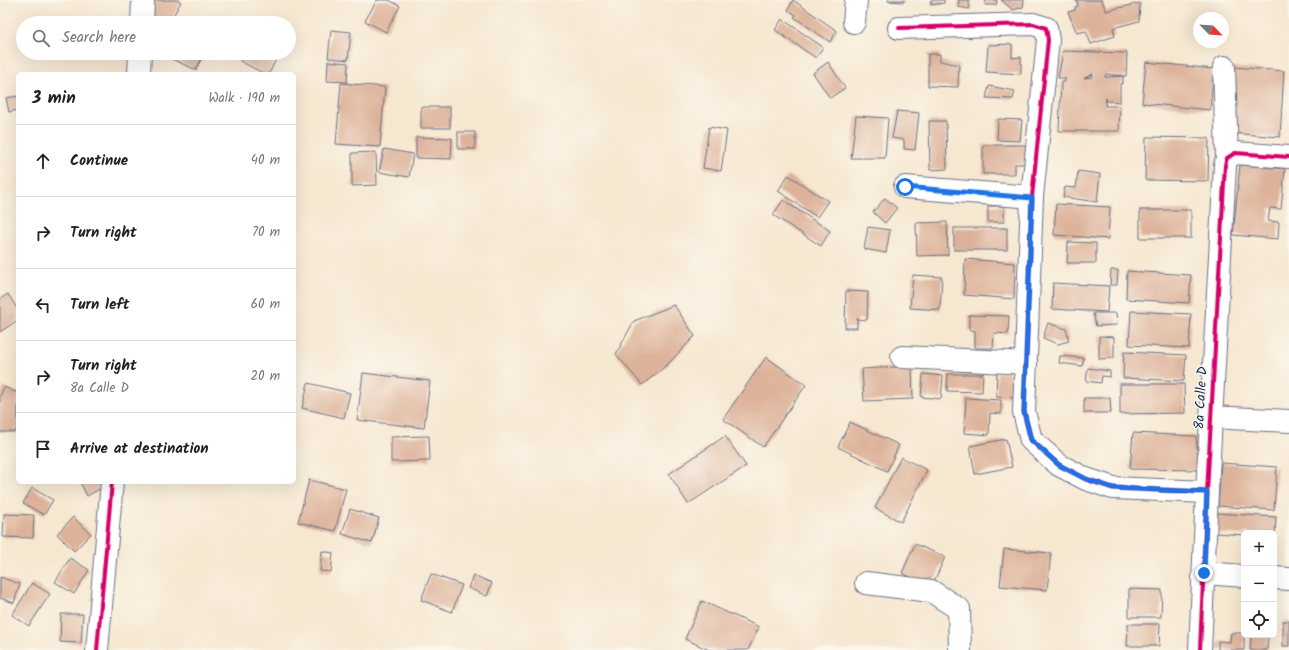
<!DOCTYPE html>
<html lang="en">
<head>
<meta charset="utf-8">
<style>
	:root { --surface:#fff; --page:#f2f2f2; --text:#222; --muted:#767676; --line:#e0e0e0 }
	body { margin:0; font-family:Kalam,sans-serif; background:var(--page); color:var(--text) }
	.controls { position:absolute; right:12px; bottom:12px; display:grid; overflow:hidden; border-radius:6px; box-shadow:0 4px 16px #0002 }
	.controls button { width:36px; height:36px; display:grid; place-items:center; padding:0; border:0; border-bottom:1px solid var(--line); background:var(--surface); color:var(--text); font:20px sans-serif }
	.compass { position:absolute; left:1193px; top:12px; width:36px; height:36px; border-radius:50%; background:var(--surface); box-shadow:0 4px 16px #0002; rotate:115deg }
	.stop { position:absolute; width:12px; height:12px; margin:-9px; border:3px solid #1a73e8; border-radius:50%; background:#fff }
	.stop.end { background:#1a73e8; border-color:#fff; box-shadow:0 1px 4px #0008 }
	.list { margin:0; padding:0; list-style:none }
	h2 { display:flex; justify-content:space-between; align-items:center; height:52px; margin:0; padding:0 16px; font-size:17px }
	h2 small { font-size:13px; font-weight:400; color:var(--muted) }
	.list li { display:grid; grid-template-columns:26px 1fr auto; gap:12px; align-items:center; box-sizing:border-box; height:72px; padding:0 16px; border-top:1px solid var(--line) }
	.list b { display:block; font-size:15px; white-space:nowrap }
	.list p { margin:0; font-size:13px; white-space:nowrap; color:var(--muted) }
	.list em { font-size:13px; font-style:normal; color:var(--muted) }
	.icon { flex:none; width:22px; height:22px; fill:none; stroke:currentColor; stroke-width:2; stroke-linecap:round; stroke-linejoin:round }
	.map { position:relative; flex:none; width:1289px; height:650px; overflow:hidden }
	.search { position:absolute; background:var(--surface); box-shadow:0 4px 16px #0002; left:16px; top:16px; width:280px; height:44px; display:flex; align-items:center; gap:10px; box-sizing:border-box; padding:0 14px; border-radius:22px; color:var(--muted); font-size:15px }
	.panel { position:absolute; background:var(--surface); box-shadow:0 4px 16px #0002; left:16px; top:72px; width:280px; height:412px; border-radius:6px }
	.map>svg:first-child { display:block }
	.building { fill:#ddb29a; fill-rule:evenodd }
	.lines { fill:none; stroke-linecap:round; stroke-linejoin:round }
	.minor-casing { stroke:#686f86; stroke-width:24 }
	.minor { stroke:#fff; stroke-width:22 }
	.cycleway-casing { stroke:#fbf7ec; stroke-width:6 }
	.cycleway { stroke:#d6006c; stroke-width:4 }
	.route { stroke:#1a73e8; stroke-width:5 }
	.labels { text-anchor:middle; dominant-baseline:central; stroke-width:3; stroke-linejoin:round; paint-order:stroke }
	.street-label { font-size:14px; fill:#1b2f5e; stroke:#fbf7ec }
</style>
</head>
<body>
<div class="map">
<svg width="1289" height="650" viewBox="0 0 1289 650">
	<rect width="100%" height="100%" fill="#fbf7ec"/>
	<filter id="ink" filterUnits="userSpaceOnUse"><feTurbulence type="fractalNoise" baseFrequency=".025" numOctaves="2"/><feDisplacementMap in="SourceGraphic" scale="8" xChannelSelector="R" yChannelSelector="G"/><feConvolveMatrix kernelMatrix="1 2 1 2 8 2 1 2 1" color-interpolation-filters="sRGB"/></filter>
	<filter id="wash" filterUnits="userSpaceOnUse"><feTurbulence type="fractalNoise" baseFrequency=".012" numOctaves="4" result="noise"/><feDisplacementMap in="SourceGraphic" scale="16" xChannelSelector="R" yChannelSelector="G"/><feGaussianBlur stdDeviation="0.9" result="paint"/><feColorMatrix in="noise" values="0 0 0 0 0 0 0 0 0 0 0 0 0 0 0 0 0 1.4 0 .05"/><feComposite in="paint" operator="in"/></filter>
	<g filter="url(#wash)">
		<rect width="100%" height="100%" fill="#f6e7d0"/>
		<g id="blocks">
			<g class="building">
				<polygon points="149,0 177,0 181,2 169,23 156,23 147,13"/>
				<polygon points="377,0 389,0 400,6 386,32 365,21"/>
				<polygon points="793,0 837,31 830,42 794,17 796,15 788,10"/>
				<polygon points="888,0 904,0 904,2 888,1"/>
				<polygon points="931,0 944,0 944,3 931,5"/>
				<polygon points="959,0 969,0 969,9 958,7"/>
				<polygon points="986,0 997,0 996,5 985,5"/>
				<polygon points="1001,0 1024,0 1023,7 1013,10"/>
				<polygon points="1074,0 1102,0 1106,11 1140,3 1139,21 1113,28 1115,36 1091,44 1086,31 1077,33 1068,12 1075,10 1075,7 1078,6 1077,1"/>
				<polygon points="782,19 823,47 816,58 775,30"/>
				<polygon points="331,30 351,32 348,60 328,58"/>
				<polygon points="1012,44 1012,58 1021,57 1021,74 986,72 988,45"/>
				<path d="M 1063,51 L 1127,53 L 1126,76 L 1123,76 L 1106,74 L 1105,77 L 1123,76 L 1123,83 L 1120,84 L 1120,102 L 1107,101 L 1106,98 L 1105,106 L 1120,106 L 1119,131 L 1059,131 L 1061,82 L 1065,82 L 1065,78 L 1058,78 ZM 1093,74 L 1092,77 L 1084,78 Z"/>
				<polygon points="175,53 204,53 196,70 172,59"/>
				<polygon points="244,53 279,53 269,74 265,74 240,61"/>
				<polygon points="928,54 940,54 940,61 959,65 958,87 928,86"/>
				<polygon points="328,61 348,63 347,82 327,81"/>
				<polygon points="828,62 845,88 830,98 813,73"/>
				<polygon points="1146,62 1214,69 1210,110 1142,103"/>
				<polygon points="1233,67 1284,71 1280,137 1229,133"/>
				<polygon points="341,83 385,87 380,147 336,144"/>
				<polygon points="989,86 1015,91 1013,99 986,98"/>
				<polygon points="18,96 18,110 9,112 6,98"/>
				<rect x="421" y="107" width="29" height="21"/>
				<polygon points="897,111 919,113 915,150 904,149 904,140 892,138"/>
				<polygon points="856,116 888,118 885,158 851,158"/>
				<polygon points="998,119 1022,120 1020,141 997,140"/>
				<polygon points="929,121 946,121 947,169 930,170"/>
				<polygon points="709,127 727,130 721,171 703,168"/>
				<rect x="458" y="132" width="17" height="17"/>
				<polygon points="416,137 452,138 451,159 416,158"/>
				<polygon points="1146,137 1209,138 1208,181 1145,180"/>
				<polygon points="983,145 1027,145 1027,164 1015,164 1015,174 983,174"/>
				<polygon points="384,149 413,154 409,177 379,172"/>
				<polygon points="376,152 377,185 352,186 352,153"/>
				<polygon points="1240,165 1285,169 1281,209 1270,208 1268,221 1279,222 1278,239 1233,235"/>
				<polygon points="1078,171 1100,174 1097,202 1063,197 1065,187 1076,188"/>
				<polygon points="788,175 828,201 817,217 778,191"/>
				<polygon points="885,198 897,208 885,223 873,212"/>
				<polygon points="783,200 830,231 821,246 773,215"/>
				<polygon points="1056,204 1110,207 1108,239 1054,235"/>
				<rect x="988" y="206" width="16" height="16"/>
				<rect x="1140" y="210" width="51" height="28"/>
				<polygon points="947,222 948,255 917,256 916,223"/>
				<polygon points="868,227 890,230 886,253 864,249"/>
				<rect x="954" y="228" width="53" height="22"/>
				<polygon points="1068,242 1096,243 1096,263 1067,263"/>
				<polygon points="965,259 1015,263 1014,299 964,295"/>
				<polygon points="1111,270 1118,270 1117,285 1110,285"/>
				<polygon points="1127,271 1191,275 1189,303 1126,299"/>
				<polygon points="913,275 942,277 940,310 910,308"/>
				<polygon points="1053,283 1109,286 1107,312 1052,309"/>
				<polygon points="846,291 868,292 867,320 857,319 857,328 845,328"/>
				<polygon points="8,294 18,310 18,320 0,332 0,299"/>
				<polygon points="674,305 695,336 667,365 642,385 616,354 634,321"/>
				<polygon points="1131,311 1191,314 1189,348 1129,345"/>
				<polygon points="1093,313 1116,313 1117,325 1096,326"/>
				<polygon points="969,315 1009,316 1008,334 994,333 993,348 975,348 975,331 969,330"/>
				<polygon points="1048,323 1066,329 1069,341 1058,344 1043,338"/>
				<polygon points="1099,336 1114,337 1114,358 1099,359"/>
				<polygon points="1124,352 1186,355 1184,381 1123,378"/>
				<polygon points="1060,356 1084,358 1082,366 1059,363"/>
				<polygon points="766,357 806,385 763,447 723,419"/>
				<polygon points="912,366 913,399 864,401 862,369"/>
				<polygon points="1088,368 1110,371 1110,377 1102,376 1101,383 1086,381"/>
				<polygon points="997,372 1020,373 1018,398 996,397"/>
				<polygon points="363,373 430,381 424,428 357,420"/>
				<polygon points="923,374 943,376 941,399 921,397"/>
				<polygon points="948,374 983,374 982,392 947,391"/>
				<polygon points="308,383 350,393 344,418 302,408"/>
				<polygon points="1120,384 1184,384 1185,413 1120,414"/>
				<polygon points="4,387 18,393 18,424 15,432 0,432 0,396"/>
				<polygon points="966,398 1001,400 1001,414 990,413 989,435 964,433"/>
				<polygon points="1084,398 1110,398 1111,413 1084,413"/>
				<polygon points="850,422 899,445 887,471 838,447"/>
				<polygon points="1133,433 1196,436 1199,470 1130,469"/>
				<polygon points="429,436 430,461 391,462 391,437"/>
				<polygon points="725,436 746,466 688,504 669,474"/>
				<polygon points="1006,439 1012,467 975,474 970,446"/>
				<polygon points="901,457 927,470 901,522 875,508"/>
				<polygon points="1221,463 1277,467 1274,510 1218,506"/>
				<polygon points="309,480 346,489 335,531 298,522"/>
				<polygon points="80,482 103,482 105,486 87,496"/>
				<polygon points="32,488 53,500 44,515 23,503"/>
				<polygon points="350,509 379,518 372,543 342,534"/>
				<polygon points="1217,513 1276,517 1275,533 1244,533 1244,535 1215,533"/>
				<polygon points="4,514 34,515 33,538 3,537"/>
				<polygon points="73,517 91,534 74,551 57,534"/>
				<polygon points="915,544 945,557 932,586 902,573"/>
				<polygon points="1004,549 1051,553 1047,590 1000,586"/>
				<polygon points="322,551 333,553 331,572 320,571"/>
				<polygon points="70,558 89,570 74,594 55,582"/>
				<polygon points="431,574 462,585 452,612 421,600"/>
				<polygon points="473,575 492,583 487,596 468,588"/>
				<polygon points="0,577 20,584 14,603 0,598"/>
				<polygon points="32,583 50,594 29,626 12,615"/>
				<polygon points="1129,589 1162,590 1161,617 1129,617"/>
				<polygon points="702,601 759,627 748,650 709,650 685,639"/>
				<polygon points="61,614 83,614 81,643 60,642"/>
				<rect x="1283" y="621" width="6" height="25"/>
				<polygon points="1128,624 1160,624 1159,646 1127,646"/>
				<polygon points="1231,633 1244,633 1244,650 1218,650 1218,641 1230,642"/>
				<polygon points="1251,635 1268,635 1267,650 1250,650"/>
			</g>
		</g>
	</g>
	<g filter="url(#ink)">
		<use href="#blocks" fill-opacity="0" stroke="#686f86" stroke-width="1"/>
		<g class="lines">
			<defs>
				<g id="minor">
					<polyline points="854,22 856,0"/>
					<polyline points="142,23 143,0"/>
					<polyline points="899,28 1033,24 1046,28 1048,40 1032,197 1024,412 1031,440 1059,465 1086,479 1113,488 1207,492"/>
					<polyline points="1224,67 1227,158"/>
					<polyline points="139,74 140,53"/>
					<polyline points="905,187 1032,197"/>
					<polyline points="902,357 1026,363"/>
					<polyline points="1211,417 1289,421"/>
					<polyline points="1204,573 1244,576"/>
					<polyline points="1274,578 1289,579"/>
					<polyline points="866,583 931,591 959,609 960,650"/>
					<polyline points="97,650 112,482"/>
					<polyline points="1200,650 1207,492 1225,165 1227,158 1235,153 1289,157"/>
				</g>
			</defs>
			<use href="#minor" class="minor-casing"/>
			<use href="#minor" class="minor"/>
			<defs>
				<g id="cycleway">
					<polyline points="899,28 1033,24 1046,28 1048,40 1032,197 1024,412 1031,440 1059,465 1086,479 1113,488 1207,492"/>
					<polyline points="97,650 112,482"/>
					<polyline points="1200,650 1207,492 1225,165 1227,158 1235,153 1289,157"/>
				</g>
			</defs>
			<use href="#cycleway" class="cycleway-casing"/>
			<use href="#cycleway" class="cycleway"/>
		</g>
	</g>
	<g class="lines" filter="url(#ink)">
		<polyline class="route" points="905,187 1032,198 1024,412 1031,440 1059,465 1086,479 1113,488 1207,492 1204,573"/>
	</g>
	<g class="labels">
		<g class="street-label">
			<text transform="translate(1201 398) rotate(-87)">8a Calle D</text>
		</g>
	</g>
</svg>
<div class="controls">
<button>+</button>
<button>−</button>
<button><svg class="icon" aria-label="locate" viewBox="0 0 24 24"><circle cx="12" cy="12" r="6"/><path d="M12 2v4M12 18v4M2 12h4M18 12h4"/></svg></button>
</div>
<svg class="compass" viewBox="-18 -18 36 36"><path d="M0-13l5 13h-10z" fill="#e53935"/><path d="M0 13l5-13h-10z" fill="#767676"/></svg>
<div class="stop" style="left:905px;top:187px"></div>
<div class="stop end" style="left:1204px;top:573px"></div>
<div class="search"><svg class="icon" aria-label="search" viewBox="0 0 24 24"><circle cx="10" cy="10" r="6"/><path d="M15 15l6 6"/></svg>Search here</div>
<section class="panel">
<h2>3 min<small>Walk · 190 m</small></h2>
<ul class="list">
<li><svg class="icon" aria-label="ahead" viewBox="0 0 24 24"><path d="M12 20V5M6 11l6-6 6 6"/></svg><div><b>Continue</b></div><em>40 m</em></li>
<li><svg class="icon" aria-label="right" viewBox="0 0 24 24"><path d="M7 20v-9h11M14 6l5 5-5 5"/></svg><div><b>Turn right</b></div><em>70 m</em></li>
<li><svg class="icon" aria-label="left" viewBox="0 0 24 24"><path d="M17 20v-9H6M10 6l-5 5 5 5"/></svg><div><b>Turn left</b></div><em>60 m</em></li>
<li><svg class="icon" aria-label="right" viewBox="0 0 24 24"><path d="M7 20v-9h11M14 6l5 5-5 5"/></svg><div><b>Turn right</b><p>8a Calle D</p></div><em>20 m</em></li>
<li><svg class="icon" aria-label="arrive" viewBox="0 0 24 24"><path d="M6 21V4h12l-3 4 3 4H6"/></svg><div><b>Arrive at destination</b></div></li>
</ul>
</section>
</div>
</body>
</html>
